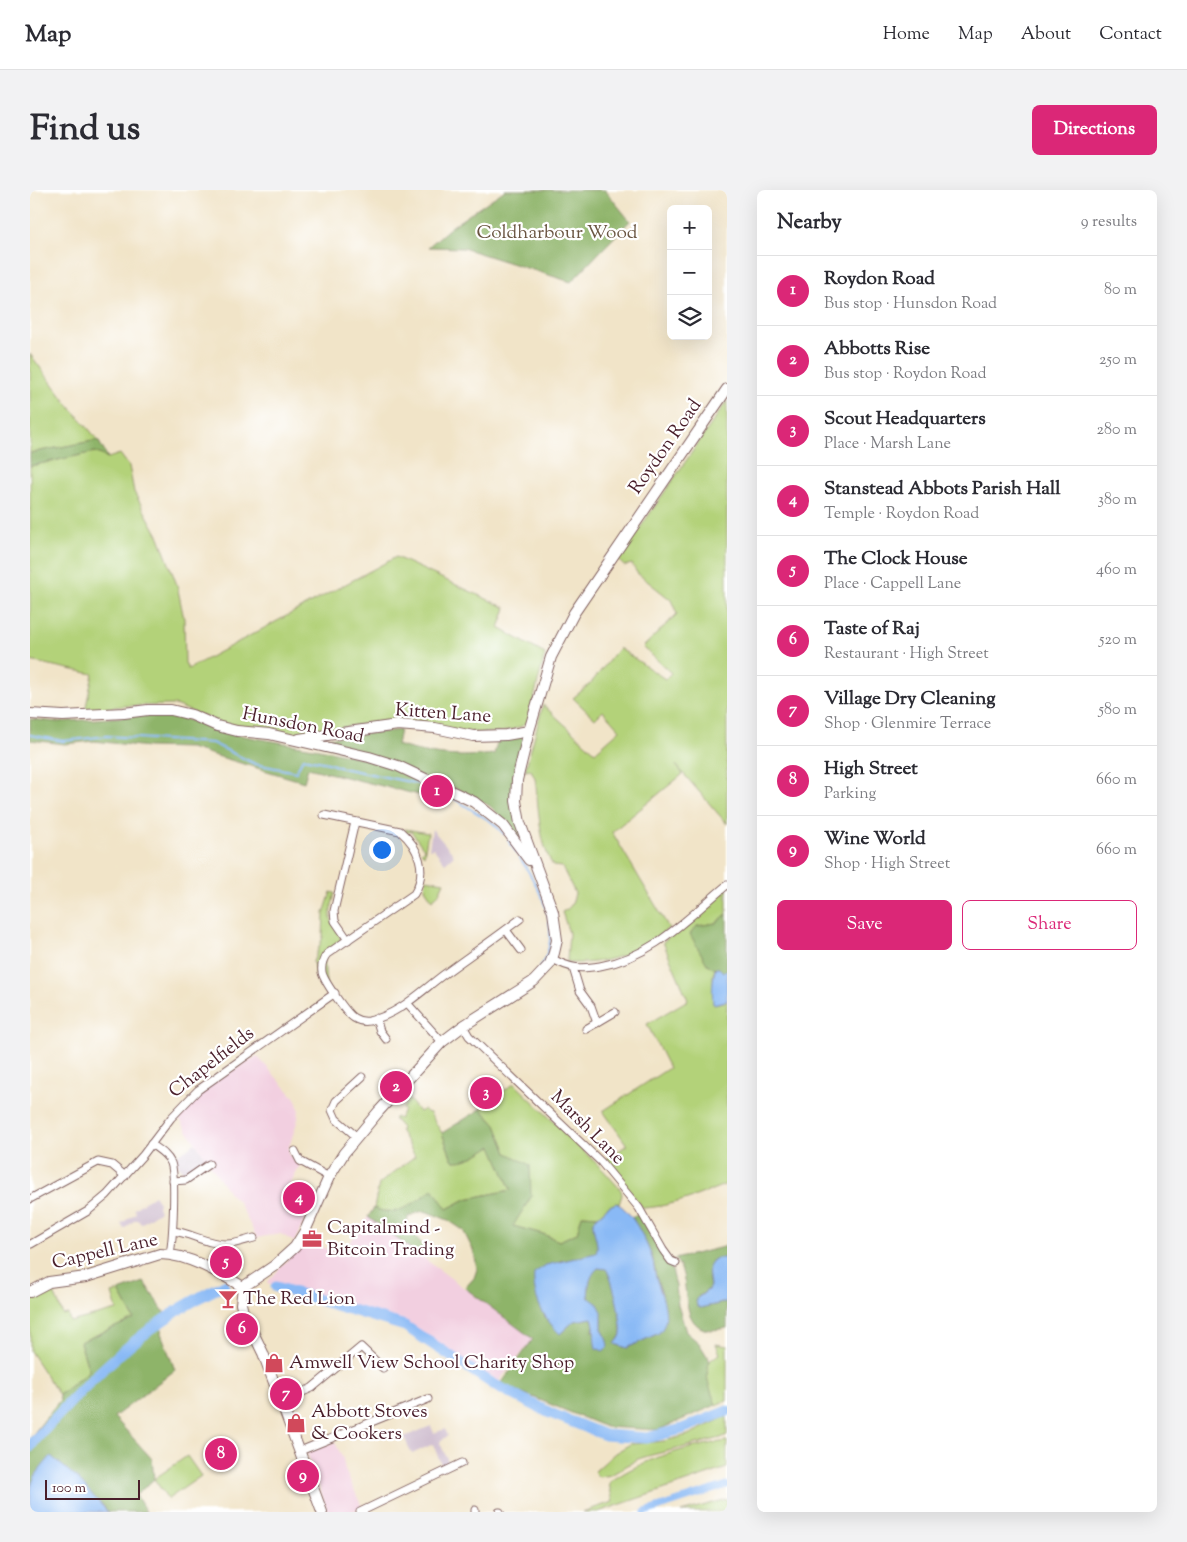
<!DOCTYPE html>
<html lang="en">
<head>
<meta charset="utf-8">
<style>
	:root { --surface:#fff; --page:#f2f2f3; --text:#2b2b33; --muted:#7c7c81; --line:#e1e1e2; --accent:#db2777 }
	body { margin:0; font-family:"Sorts Mill Goudy",serif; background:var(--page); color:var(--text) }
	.controls { position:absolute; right:15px; top:15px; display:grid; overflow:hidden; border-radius:8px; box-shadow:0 5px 20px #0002 }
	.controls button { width:45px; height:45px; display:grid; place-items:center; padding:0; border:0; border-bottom:1px solid var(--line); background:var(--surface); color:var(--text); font:25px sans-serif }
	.scale { position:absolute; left:15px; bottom:12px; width:95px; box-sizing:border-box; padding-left:5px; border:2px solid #4a1f2b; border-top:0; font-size:14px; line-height:18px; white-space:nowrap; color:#4a1f2b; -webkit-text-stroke:4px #fff; paint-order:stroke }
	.you { position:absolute; left:351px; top:659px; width:18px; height:18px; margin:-12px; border:4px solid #fff; border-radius:50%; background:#1a73e8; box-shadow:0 0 0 8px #1a73e833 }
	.badge { display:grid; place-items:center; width:32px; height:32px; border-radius:50%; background:var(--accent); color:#fff; font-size:16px; font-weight:700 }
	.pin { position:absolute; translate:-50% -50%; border:2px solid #fff; box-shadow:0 1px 5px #0006 }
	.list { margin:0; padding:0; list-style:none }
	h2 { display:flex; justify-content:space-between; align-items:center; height:65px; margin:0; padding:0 20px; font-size:21px }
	h2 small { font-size:16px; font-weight:400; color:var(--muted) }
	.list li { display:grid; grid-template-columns:32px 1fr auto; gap:15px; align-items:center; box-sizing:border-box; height:70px; padding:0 20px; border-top:1px solid var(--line) }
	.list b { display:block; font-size:19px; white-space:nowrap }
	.list p { margin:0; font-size:16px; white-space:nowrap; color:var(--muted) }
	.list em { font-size:16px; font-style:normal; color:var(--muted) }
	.actions { display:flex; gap:10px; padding:15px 20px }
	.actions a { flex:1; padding:11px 0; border:1px solid var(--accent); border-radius:8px; text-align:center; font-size:18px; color:var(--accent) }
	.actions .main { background:var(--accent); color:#fff }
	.icon { flex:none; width:28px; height:28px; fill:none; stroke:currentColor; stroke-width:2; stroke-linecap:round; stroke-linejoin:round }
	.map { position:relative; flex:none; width:697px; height:1322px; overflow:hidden; border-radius:8px }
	header { display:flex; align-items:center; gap:30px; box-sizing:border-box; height:70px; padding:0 25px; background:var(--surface); border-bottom:1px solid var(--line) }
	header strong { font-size:24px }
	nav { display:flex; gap:28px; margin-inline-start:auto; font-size:18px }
	.intro { display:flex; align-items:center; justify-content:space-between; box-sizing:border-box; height:120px; padding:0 30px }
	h1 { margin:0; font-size:35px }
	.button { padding:12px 22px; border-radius:8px; background:var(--accent); color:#fff; font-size:18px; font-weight:700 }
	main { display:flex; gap:30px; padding:0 30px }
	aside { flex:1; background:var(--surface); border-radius:8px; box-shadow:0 5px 20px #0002 }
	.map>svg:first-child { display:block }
	.built { fill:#f2cfe0 }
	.industrial { fill:#cfbdcf }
	.green { fill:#b3d279; stroke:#7e7852 }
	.forest { fill:#8eb469; stroke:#6c6a4a }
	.water { fill:#89b9f5; stroke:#6a6c90 }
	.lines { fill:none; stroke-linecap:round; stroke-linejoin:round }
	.stream { stroke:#89b9f5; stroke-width:2 }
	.canal { stroke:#89b9f5; stroke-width:7 }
	.river { stroke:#89b9f5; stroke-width:11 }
	.street-casing { stroke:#846462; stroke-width:9 }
	.secondary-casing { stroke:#846462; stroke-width:12 }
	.street { stroke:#fff; stroke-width:7 }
	.secondary { stroke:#fff; stroke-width:10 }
	.labels { text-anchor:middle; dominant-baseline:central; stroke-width:4.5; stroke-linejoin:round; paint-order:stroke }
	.park-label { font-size:19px; fill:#6a5542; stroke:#fff }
	.street-label { font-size:19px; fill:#4a1f2b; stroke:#fff }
	.poi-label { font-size:19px; fill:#4a1f2b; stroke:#fff; text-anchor:start }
</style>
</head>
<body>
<header>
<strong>Map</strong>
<nav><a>Home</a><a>Map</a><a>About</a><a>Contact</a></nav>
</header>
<div class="intro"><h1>Find us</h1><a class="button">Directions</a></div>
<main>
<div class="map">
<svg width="697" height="1322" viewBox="0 0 697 1322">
	<rect width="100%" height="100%" fill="#fff"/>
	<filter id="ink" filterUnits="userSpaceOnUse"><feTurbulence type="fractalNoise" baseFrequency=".02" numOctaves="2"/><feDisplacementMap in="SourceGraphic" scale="10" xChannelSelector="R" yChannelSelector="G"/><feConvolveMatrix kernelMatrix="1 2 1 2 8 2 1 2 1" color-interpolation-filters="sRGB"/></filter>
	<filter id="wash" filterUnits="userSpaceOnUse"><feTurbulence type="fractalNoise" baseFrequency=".0096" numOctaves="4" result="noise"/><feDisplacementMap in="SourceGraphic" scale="20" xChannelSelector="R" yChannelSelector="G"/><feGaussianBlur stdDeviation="1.12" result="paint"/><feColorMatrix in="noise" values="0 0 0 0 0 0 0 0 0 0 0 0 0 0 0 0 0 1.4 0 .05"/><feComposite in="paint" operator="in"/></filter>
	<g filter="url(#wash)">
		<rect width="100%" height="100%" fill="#f1e4c8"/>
		<g class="built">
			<polygon points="227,866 265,908 269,919 268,929 259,957 259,963 263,970 270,976 253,1008 279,1022 264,1052 251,1044 241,1045 227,1048 208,1011 200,1004 148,927 161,912 183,893"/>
			<polygon points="338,1027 503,1149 469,1191 377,1134 237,1093 275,1049 311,1065"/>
			<polygon points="305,1252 313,1269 315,1280 332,1317 321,1322 298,1322 277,1263"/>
		</g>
		<g class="industrial">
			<polygon points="402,639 424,665 415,673 403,658 399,659"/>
			<polygon points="165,953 176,968 154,984 144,967"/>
			<polygon points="124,1005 129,1012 128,1017 130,1021 111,1034 108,1030 105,1030 94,1039 91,1034 106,1023 104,1019"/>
			<polygon points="401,1236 404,1243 415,1239 418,1246 411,1250 410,1253 418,1271 421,1273 412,1277 403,1254 382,1264 374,1247"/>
		</g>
		<g class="green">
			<polygon points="0,164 36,212 68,250 0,263"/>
			<path d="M 697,211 L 697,634 L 646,575 L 653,584 L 582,642 L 639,738 C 607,762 583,774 541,773 L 537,771 L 539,743 L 532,722 C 542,718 543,712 545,703 L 532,677 L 523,676 C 508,650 509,617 505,588 L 501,580 L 495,581 L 513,515 L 565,562 L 590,540 L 573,521 L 565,529 L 543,508 L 561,493 L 589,458 L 635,489 L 641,483 L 613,457 L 647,424 L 641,410 L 607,383 L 602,374 L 594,376 L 588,370 Z"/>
			<path d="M 65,262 L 78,268 L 90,264 L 99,276 L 104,302 L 129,347 L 147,395 L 154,429 L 155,473 L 158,479 L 366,367 L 476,418 L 469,438 L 515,464 L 498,532 C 469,554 409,536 375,533 C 365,532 354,532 344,533 C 319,535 293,542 268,545 L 256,545 L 196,535 L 145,515 L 93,516 L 55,521 L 63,484 L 0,471 L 0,276 Z"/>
			<polygon points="375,639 398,643 394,665 391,662 394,659 381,641 377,643"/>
			<polygon points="396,689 414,692 408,705 402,710 395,699"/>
			<path d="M 697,699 L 697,724 L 686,733 L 667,736 L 677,774 L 685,779 L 683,785 L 684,814 L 697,811 L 697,994 C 671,1004 642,1017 613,1018 L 575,970 L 597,955 L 573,921 L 639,878 L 617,834 L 658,810 L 633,752 Z"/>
			<polygon points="301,702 305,703 301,719 301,729 311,749 311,751 294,764 296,794 294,795 285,784 283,772 293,747 294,723"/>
			<polygon points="484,893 574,981 591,1000 592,1005 589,1014 586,1013 578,1017 568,1026 552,1025 547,1043 529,1051 513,1044 482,1036 501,1007 477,963 466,935 451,919"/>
			<polygon points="379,909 389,922 394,919 398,923 399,922 412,943 422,969 425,971 443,967 462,955 481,1000 436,1009 417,1019 377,1018 368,1022 360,1022 352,1021 344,1018 349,994 385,966 370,940 372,938 364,929 366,927 369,929 374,920 372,919"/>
			<polygon points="22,1097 33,1125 38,1124 40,1132 87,1120 82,1103 89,1101 104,1129 50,1152 59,1181 29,1205 0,1161 0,1107 9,1101"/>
			<path d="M 686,1154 L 697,1156 L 697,1210 L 686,1215 C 682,1205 671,1181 680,1171 C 682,1168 687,1166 690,1164 Z"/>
			<polygon points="697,1226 697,1245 691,1248 618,1266 608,1269 581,1285 569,1287 564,1282 585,1263 602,1253 602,1254 634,1251 658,1245"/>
			<path d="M 697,1251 L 697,1278 L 568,1322 L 552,1322 L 583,1312 L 579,1294 L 580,1292 C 614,1268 656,1257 697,1251 Z"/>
			<polygon points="157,1266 171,1286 138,1309 124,1289"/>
			<polygon points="697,1309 697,1322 651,1322"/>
		</g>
		<g class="forest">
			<polygon points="475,0 575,0 600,31 541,92 433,58 398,57 421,37"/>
			<polygon points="68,250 78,268 65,262 0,276 0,263"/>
			<path d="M 131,524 C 156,527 179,538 204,544 C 258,555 315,560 367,579 C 386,586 404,597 421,607 L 418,612 L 278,578 L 274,592 L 160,558 L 118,557 L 64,551 L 35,554 L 0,550 L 0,529 L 27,532 Z"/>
			<path d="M 370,540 L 367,555 C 403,566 427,568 464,564 L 468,549 L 495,544 L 485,581 L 495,657 L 475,631 L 460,616 L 441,605 L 407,591 L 280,550 Z"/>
			<polygon points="697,724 697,780 693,782 689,778 685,779 677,774 660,744 667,736 686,733"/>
			<path d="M 451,919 L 466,935 L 477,963 L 500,975 L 501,1007 L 483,1036 L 513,1044 L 529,1051 L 547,1043 L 552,1025 L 568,1026 L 563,1031 L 568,1058 L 566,1063 L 551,1068 L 529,1071 L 509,1112 L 515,1127 L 530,1144 L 544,1131 L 562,1128 L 564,1135 L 563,1141 L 577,1149 L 572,1139 L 572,1129 L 558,1107 C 559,1099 559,1076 572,1078 C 576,1078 577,1079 578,1082 C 583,1089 593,1135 591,1144 C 590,1147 587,1151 585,1154 L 597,1158 L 629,1143 L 632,1103 L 626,1087 L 623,1069 L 618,1057 L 602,1027 L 609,1023 L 642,1080 L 646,1096 L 648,1115 L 656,1142 L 669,1153 L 680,1171 C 673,1186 681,1200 686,1215 L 628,1240 L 576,1237 L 471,1194 L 503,1149 L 435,1098 L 444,1088 L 447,1079 L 444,1062 L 433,1040 L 418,1030 L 395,1021 L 389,1022 L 378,1027 L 376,1037 L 394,1056 L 394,1059 L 389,1065 L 338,1027 L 344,1018 C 368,1029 385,1012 403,999 L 417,1019 L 436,1009 L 481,1000 L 462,956 C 451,962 438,972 425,971 L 422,969 L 412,943 Z"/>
			<path d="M 697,1056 L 697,1068 L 683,1070 C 677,1079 678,1086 680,1096 L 678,1100 L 669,1106 L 670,1118 L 697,1112 L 697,1138 C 690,1139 681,1141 674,1139 C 651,1131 659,1096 651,1079 C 650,1075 647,1072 645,1069 Z"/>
			<polygon points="114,1092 134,1122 131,1143 145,1180 84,1227 122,1269 124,1289 106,1305 116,1322 78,1322 73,1315 0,1294 0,1248 30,1210 29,1205 59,1181 50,1152 104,1129 89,1101"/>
		</g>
		<g class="water">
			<path d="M 686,778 L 689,778 L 693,782 L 697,780 L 697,811 L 683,814 C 682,806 682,785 686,778 Z"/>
			<path d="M 586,1013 C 601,1019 617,1052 622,1068 C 624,1074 624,1081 626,1087 C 630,1103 644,1128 629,1143 L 597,1158 L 585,1154 C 587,1151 591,1147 591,1143 C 593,1134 582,1086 576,1079 L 568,1078 C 559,1086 559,1095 558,1107 L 568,1114 L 572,1122 L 572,1139 L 577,1149 L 578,1157 L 573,1161 L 566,1158 C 563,1148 566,1137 562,1128 L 544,1131 L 530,1144 C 514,1129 502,1107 504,1083 L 516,1075 L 566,1063 C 570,1054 562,1042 563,1031 L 578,1017 Z"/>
			<path d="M 687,1068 L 697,1068 L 697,1112 L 670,1118 L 667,1116 L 666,1109 L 678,1100 L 680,1096 C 679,1085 675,1074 687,1068 Z"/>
			<path d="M 21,1266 L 47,1288 L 78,1322 L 0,1322 C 0,1290 0,1291 21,1266 Z"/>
		</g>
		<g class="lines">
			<g class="stream">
				<polyline points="0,545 33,551 77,546 182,553 225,574 266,582 273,568 298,573 312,578 399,596"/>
				<polyline points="423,608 463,633 474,644"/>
				<path d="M 478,650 C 501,685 539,736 510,777"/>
				<polyline points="453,817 477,802"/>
			</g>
			<polyline class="canal" points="615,1322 697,1295"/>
			<g class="river">
				<polyline points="246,1097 375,1136 463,1194 520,1223 575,1245 617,1248 652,1239 697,1221"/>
				<path d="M 0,1257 C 8,1245 20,1234 30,1223 C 76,1172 131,1124 194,1095"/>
			</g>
		</g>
	</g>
	<g filter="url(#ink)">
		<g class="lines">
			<defs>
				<g id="street">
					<path d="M 294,625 L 370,641 C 389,657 398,681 384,704 L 297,764 C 293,769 291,775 292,782 C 293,790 317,824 324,828 C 329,831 334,832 339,831 C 369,824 389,803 413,785 C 439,766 465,748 490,729"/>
					<polyline points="476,740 491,760"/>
					<polyline points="318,750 305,731 304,721 325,632"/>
					<path d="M 523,769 C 540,779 551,779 570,776 C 623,767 658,727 697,695"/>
					<polyline points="543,778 550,801 561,816 567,833"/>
					<polyline points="378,814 412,852"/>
					<polyline points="346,828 350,841 356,849"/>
					<polyline points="433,836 439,846 571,972 609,1018 633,1060 641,1071 646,1073"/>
					<polyline points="556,839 585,822"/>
					<polyline points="327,947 306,929 302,920 306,911 332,887"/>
					<path d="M 121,954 C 129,960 137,964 141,973 C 146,987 143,1048 140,1064"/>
					<polyline points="265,961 270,971 299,987"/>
					<polyline points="143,991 156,990 179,974"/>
					<polyline points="0,1009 68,972 82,975 95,986"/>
					<path d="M 143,1041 C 161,1043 179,1055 197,1054 C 206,1054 216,1050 224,1048"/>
					<polyline points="1,1054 58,1021 77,1005 113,965 141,928 168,900 305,803"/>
					<polyline points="250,1212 282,1198 331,1157 353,1178"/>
					<polyline points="270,1261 398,1209"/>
					<polyline points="445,1320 445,1322"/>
					<polyline points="330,1322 432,1273"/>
					<polyline points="469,1322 470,1322"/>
				</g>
				<g id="secondary">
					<polyline points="0,524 33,526 94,523 118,520 141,520 162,525 187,536 207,541 239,544 339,567 368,576 444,612 473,635 499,670"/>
					<polyline points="269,549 368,535 405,538 443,546 476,545 499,541"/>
					<polyline points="213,1097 244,1076 265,1057 275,1041 299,987 314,963 349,921 412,852 433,836 504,791 520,774 524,763 527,750 523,722 490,633 486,611 487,590 499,541 521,467 544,423 697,199"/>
					<polyline points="213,1097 211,1114 213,1122 233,1163 292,1322"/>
					<path d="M 0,1102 L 19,1092 L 56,1087 L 130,1064 C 157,1064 190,1083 213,1097"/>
				</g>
			</defs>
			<use href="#street" class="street-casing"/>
			<use href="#secondary" class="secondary-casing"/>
			<use href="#street" class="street"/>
			<use href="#secondary" class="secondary"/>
		</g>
	</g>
	<defs>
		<symbol id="office-bare" viewBox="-9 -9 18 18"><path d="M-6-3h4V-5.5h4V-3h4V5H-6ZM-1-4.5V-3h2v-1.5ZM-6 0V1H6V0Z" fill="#d1495b" stroke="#fff" stroke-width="2.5" paint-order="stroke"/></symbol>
		<symbol id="bar-bare" viewBox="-9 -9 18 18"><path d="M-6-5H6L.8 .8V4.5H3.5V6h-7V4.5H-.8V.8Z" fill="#d1495b" stroke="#fff" stroke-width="2.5" paint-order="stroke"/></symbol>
		<symbol id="shop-bare" viewBox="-9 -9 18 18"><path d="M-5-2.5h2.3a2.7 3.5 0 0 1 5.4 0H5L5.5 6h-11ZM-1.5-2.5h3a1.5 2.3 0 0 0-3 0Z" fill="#d1495b" stroke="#fff" stroke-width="2.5" paint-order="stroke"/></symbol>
	</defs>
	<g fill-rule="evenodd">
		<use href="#office-bare" x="268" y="1035" width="28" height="28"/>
		<use href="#bar-bare" x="184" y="1095" width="28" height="28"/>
		<use href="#shop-bare" x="230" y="1159" width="28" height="28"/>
		<use href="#shop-bare" x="252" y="1219" width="28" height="28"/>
	</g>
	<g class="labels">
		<g class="park-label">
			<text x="527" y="43">Coldharbour Wood</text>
		</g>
		<g class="street-label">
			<text transform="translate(636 257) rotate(-55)">Roydon Road</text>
			<text transform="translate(413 524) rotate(4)">Kitten Lane</text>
			<text transform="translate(273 536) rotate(11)">Hunsdon Road</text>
			<text transform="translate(182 873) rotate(-38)">Chapelfields</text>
			<text transform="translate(557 938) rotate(45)">Marsh Lane</text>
			<text transform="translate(75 1062) rotate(-13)">Cappell Lane</text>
		</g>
		<g class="poi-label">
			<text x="297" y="1038">Capitalmind -<tspan x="297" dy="22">Bitcoin Trading</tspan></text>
			<text x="213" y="1109">The Red Lion</text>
			<text x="259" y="1173">Amwell View School Charity Shop</text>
			<text x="281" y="1222">Abbott Stoves<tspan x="281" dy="22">&amp; Cookers</tspan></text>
		</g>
	</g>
</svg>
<div class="controls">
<button>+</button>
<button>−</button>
<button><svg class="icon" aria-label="layers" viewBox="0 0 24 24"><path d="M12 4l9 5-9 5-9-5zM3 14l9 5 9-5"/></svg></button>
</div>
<div class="scale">100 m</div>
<div class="you"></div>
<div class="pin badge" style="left:407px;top:601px">1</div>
<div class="pin badge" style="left:366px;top:897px">2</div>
<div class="pin badge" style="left:456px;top:903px">3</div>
<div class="pin badge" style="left:269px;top:1008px">4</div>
<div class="pin badge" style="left:196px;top:1072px">5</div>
<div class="pin badge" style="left:212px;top:1139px">6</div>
<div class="pin badge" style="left:256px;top:1204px">7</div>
<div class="pin badge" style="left:191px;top:1264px">8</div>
<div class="pin badge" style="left:273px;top:1286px">9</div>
</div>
<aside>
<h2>Nearby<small>9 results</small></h2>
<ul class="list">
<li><span class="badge">1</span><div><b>Roydon Road</b><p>Bus stop · Hunsdon Road</p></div><em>80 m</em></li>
<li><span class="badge">2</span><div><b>Abbotts Rise</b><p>Bus stop · Roydon Road</p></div><em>250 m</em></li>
<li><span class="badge">3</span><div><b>Scout Headquarters</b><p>Place · Marsh Lane</p></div><em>280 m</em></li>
<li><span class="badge">4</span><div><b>Stanstead Abbots Parish Hall</b><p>Temple · Roydon Road</p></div><em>380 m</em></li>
<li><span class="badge">5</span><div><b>The Clock House</b><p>Place · Cappell Lane</p></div><em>460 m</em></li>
<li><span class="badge">6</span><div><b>Taste of Raj</b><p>Restaurant · High Street</p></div><em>520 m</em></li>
<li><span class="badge">7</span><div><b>Village Dry Cleaning</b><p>Shop · Glenmire Terrace</p></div><em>580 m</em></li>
<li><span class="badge">8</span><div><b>High Street</b><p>Parking</p></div><em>660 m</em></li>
<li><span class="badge">9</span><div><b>Wine World</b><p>Shop · High Street</p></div><em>660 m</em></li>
</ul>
<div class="actions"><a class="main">Save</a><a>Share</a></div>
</aside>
</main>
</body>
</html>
